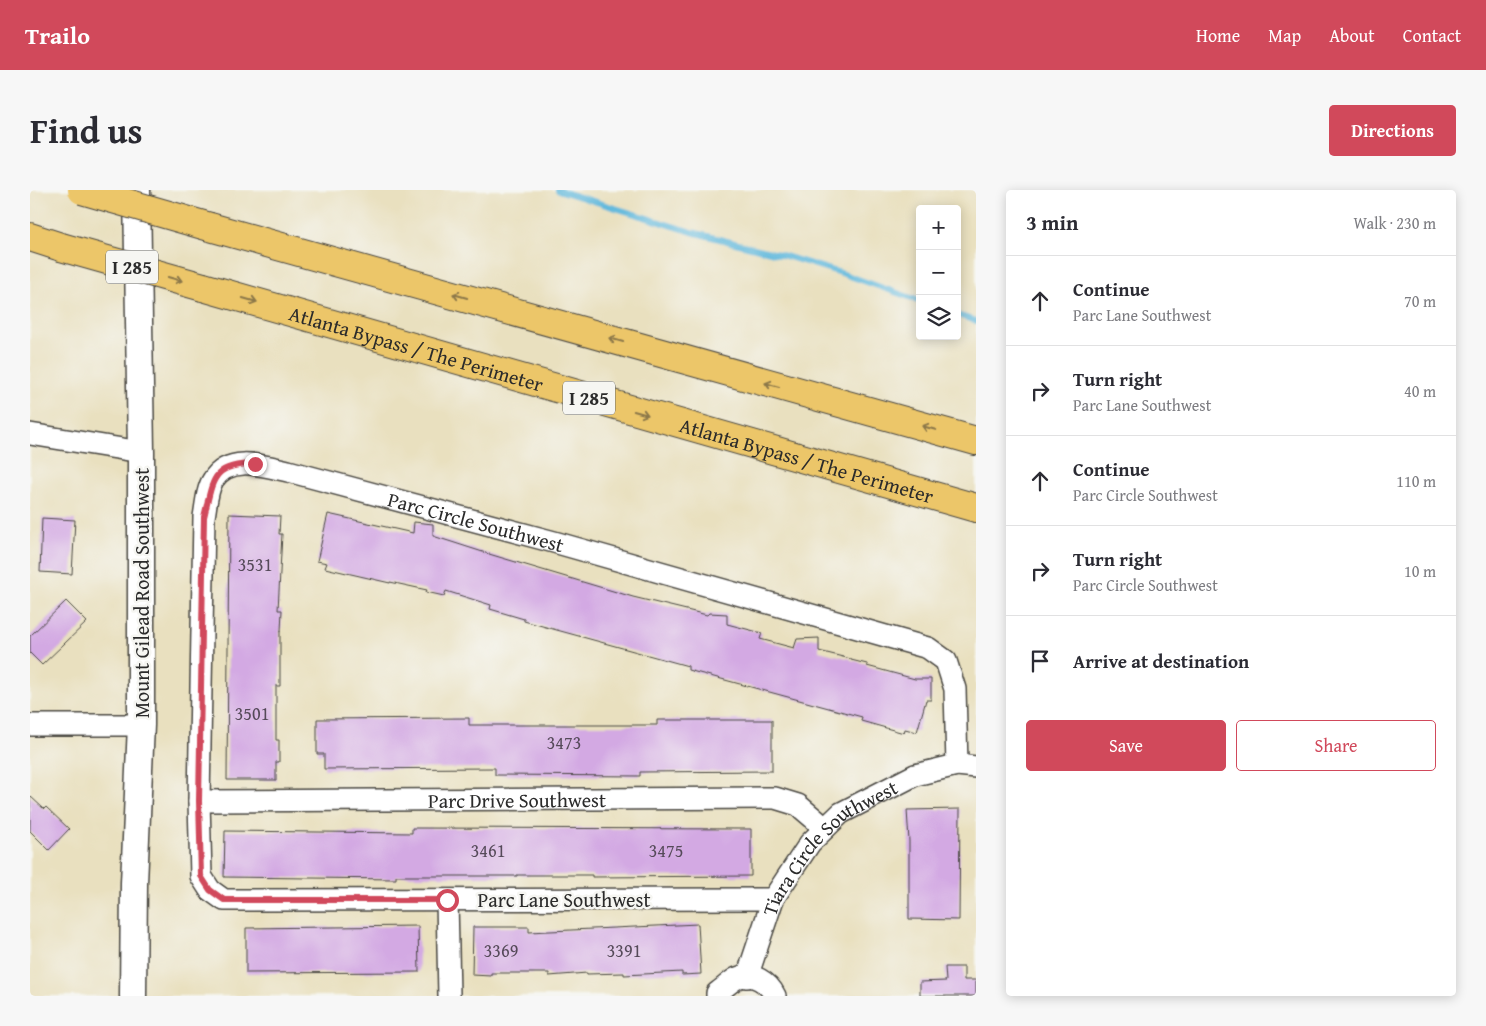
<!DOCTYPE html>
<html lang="en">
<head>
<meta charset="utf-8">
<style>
	:root { --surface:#fff; --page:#f7f7f7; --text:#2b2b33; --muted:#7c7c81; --line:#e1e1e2; --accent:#d1495b }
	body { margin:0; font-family:"Gentium Book Plus",serif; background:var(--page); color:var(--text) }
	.controls { position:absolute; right:15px; top:15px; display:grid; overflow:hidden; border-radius:5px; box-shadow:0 2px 12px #0003 }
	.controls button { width:45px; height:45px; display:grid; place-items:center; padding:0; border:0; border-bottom:1px solid var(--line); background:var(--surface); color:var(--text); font:25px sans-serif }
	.stop { position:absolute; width:15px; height:15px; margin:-11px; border:4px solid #d1495b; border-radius:50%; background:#fff }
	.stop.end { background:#d1495b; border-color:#fff; box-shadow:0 1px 5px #0008 }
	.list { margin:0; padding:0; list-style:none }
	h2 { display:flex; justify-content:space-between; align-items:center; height:65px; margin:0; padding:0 20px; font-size:21px }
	h2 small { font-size:16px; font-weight:400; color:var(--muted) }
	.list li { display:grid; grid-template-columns:32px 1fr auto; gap:15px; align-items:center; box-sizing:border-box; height:90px; padding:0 20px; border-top:1px solid var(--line) }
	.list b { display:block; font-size:19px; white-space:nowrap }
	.list p { margin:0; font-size:16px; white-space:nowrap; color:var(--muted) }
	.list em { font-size:16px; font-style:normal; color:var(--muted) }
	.actions { display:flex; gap:10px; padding:15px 20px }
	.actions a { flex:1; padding:11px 0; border:1px solid var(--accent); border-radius:5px; text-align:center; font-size:18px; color:var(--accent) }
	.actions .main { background:var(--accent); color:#fff }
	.icon { flex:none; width:28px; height:28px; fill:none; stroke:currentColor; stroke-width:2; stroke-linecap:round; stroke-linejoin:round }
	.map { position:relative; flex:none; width:946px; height:806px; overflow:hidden; border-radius:5px }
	header { display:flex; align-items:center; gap:30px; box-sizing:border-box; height:70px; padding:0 25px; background:var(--accent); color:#fff }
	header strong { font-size:24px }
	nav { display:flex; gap:28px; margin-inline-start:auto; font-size:18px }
	.intro { display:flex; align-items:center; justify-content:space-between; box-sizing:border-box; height:120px; padding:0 30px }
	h1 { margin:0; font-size:35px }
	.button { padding:12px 22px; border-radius:5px; background:var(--accent); color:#fff; font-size:18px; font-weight:700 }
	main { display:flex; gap:30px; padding:0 30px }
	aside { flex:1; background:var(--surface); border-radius:5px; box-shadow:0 2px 12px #0003 }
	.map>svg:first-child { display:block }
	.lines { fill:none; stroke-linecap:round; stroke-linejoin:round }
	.stream { stroke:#5fb8dc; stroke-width:6 }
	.building { fill:#d3a9e3 }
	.minor-casing { stroke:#484641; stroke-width:24 }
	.tertiary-casing { stroke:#484641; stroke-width:29 }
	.motorway-casing { stroke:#484641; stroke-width:30 }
	.minor { stroke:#fff; stroke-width:21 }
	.tertiary { stroke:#fff; stroke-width:26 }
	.motorway { stroke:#ecc669; stroke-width:28 }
	.motorway-bridge-casing { stroke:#484641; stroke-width:30; stroke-linecap:butt }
	.motorway-bridge { stroke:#ecc669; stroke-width:28 }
	.oneway { stroke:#8c784a }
	.route { stroke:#d1495b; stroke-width:6 }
	.labels { text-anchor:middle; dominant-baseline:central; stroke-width:5; stroke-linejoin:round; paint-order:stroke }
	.number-label { font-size:18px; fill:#554a59 }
	.shield { fill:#f6f6f2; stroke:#686867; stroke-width:1 }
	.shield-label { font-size:19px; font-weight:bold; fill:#2b2b2b }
	.street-label { font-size:20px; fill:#2b2b2b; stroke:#f6f6f2 }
</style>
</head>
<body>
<header>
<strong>Trailo</strong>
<nav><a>Home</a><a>Map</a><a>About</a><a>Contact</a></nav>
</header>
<div class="intro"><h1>Find us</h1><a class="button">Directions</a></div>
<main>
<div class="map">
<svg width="946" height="806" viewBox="0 0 946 806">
	<rect width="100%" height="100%" fill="#f6f6f2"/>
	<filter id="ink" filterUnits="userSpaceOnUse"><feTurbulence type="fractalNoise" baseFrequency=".02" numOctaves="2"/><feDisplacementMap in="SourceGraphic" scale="10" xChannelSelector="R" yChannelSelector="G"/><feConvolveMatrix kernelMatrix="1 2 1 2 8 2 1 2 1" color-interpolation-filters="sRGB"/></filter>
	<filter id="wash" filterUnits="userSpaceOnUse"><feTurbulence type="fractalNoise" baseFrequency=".0096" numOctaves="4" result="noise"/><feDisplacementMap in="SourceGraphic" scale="20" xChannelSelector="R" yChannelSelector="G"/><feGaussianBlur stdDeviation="1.12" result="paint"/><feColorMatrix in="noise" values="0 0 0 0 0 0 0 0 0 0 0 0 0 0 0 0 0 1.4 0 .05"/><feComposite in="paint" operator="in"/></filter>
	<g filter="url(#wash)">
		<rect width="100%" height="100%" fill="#e9e0bf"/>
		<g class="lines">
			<g class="stream">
				<polyline points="528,0 662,42 752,65 811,83 890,111"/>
				<polyline points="927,125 946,131"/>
			</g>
		</g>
		<g id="blocks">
			<g class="building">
				<polygon points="199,324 250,326 249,344 252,344 248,420 252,420 251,441 250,441 250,496 246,496 246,550 249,550 249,572 246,572 246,590 197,590"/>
				<polygon points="298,324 383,343 384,332 403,334 403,346 459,364 603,407 677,425 679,423 697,424 697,434 732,443 730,449 764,458 767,449 789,448 789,461 821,469 821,470 837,474 837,476 885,489 901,489 901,510 896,510 887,542 875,539 874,543 831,531 832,527 658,480 658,476 494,431 494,429 460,419 461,415 416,401 414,406 396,402 397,400 360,392 360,393 295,378 297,373 287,371"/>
				<polygon points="12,328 45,330 42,384 10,382"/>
				<polygon points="36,411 57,432 12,475 0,463 0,446"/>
				<polygon points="439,528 439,535 627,535 627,530 742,530 742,581 610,582 610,586 465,585 465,578 294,579 294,564 287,564 287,529"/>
				<polygon points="0,606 14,619 16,617 39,639 19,660 0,641"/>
				<polygon points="930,619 929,730 879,729 879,651 877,620"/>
				<polygon points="382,638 721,639 721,686 562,687 562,685 487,685 487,686 366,686 366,689 194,687 195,641 382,643"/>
				<polygon points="668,734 671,784 652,785 652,782 594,785 594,783 557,784 557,783 519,786 519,783 461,783 461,786 442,785 443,737 499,737 499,742"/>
				<polygon points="388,736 389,782 216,783 216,738"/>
				<polygon points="915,777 934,777 934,790 946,790 946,806 890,806 890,792 916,791"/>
			</g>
		</g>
	</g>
	<g filter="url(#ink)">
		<use href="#blocks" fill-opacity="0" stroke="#484641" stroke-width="1"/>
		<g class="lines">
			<defs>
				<g id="minor">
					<polyline points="0,244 111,262"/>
					<polyline points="0,535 111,535"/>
					<path id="s1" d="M 169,611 L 745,608 L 768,615 L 795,638"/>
					<path id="s2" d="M 743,709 L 194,710 L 180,700 L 171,686 L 169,611 L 174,327 C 176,316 177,299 183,290 C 199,264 235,276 258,281 L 524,352 L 898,458 L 916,471 L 925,499 L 927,575"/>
					<polyline points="417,710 419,806"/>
					<path id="s3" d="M 717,787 L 743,709 L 780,653 L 811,623 L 885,585 L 927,575 L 946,577"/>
					<path d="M 687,806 L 687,803 C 694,798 701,791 707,788 C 723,781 739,793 745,806"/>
				</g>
				<polyline id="tertiary" points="103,806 104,693 111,535 111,262 107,0"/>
				<g id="motorway">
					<polyline points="180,37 946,251"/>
					<polyline points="0,47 31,57"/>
					<path id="s4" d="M 173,97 L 946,318"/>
				</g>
			</defs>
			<use href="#minor" class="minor-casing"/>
			<use href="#tertiary" class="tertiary-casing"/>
			<use href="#motorway" class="motorway-casing"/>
			<use href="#minor" class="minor"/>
			<use href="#tertiary" class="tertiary"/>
			<use href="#motorway" class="motorway"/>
			<defs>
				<g id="motorway-bridge">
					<polyline points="52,0 180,37"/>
					<polyline points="31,57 173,97"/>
				</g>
			</defs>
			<use href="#motorway-bridge" class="motorway-bridge-casing"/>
			<use href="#motorway-bridge" class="motorway-bridge"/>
		</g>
		<defs><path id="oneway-shaft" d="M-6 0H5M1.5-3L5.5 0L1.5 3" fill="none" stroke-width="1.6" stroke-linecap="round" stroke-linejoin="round" transform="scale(1.25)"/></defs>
		<g class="oneway">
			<use href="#oneway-shaft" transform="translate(145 89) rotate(16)"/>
			<use href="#oneway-shaft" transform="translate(430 106) rotate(-164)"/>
			<use href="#oneway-shaft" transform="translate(220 110) rotate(16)"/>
			<use href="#oneway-shaft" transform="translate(586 150) rotate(-164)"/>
			<use href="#oneway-shaft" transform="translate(742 195) rotate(-164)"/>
			<use href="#oneway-shaft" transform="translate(611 223) rotate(16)"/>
			<use href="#oneway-shaft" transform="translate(899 238) rotate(-164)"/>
		</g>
	</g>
	<g class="lines" filter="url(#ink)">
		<path class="route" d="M 225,274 C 181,274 183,290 174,327 L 169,611 L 171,686 L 180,700 L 194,710 L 417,710"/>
	</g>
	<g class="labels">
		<g class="number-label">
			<text x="225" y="374">3531</text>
			<text x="222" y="523">3501</text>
			<text x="534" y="552">3473</text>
			<text x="458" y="660">3461</text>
			<text x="636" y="660">3475</text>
			<text x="471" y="760">3369</text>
			<text x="594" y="760">3391</text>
		</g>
		<g class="shield">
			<rect x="76" y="60.5" width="52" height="33" rx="4"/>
			<rect x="533" y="191.5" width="52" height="33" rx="4"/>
		</g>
		<g class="shield-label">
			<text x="102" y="77">I 285</text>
			<text x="559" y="208">I 285</text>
		</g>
		<g class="street-label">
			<text stroke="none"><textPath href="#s4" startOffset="222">Atlanta Bypass / The Perimeter</textPath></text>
			<text stroke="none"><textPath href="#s4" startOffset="628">Atlanta Bypass / The Perimeter</textPath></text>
			<text stroke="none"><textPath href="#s2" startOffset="1256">Parc Circle Southwest</textPath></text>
			<text transform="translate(111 403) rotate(-90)">Mount Gilead Road Southwest</text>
			<text stroke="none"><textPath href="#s1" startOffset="318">Parc Drive Southwest</textPath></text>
			<text stroke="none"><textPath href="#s3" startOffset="160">Tiara Circle Southwest</textPath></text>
			<text x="534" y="709">Parc Lane Southwest</text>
		</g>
	</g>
</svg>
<div class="controls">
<button>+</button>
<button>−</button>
<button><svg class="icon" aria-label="layers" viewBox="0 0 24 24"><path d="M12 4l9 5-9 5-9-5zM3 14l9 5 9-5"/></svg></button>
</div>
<div class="stop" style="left:417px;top:710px"></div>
<div class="stop end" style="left:225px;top:274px"></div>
</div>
<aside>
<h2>3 min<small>Walk · 230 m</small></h2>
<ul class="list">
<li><svg class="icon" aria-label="ahead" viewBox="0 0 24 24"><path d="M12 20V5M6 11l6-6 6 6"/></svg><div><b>Continue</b><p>Parc Lane Southwest</p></div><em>70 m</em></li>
<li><svg class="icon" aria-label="right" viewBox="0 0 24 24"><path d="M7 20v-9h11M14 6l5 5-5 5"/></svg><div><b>Turn right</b><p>Parc Lane Southwest</p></div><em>40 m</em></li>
<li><svg class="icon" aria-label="ahead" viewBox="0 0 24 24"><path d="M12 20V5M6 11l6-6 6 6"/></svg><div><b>Continue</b><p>Parc Circle Southwest</p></div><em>110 m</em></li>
<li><svg class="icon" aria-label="right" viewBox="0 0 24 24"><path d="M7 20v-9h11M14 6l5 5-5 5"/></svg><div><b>Turn right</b><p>Parc Circle Southwest</p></div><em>10 m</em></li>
<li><svg class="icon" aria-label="arrive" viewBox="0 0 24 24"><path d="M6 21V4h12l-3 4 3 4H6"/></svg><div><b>Arrive at destination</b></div></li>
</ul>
<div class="actions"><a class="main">Save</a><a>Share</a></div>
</aside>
</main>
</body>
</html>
